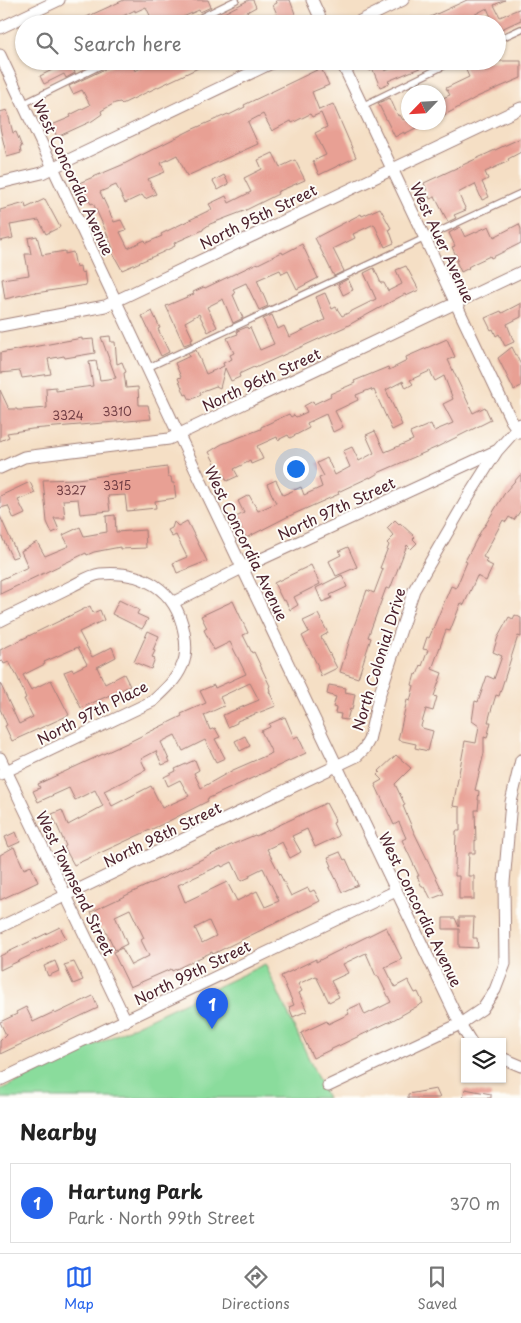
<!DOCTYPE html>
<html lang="en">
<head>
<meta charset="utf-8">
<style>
	:root { --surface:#fff; --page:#f6f6f6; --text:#222; --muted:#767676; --line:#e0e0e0; --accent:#2563eb }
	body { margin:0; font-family:"Playpen Sans",sans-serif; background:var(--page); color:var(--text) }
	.controls { position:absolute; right:15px; bottom:15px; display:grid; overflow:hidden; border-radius:0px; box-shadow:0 1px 4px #0004 }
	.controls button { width:45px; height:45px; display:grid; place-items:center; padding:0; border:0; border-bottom:1px solid var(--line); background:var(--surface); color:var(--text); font:25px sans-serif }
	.compass { position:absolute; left:401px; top:85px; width:45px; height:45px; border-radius:50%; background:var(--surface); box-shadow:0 1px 4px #0004; rotate:245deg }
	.you { position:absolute; left:295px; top:468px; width:18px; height:18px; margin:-12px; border:4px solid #fff; border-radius:50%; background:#1a73e8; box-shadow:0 0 0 8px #1a73e833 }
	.badge { display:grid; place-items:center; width:32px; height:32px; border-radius:50%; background:var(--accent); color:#fff; font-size:16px; font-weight:700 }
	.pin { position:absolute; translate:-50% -41px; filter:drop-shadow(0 1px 2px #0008) }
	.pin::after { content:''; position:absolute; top:26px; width:18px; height:15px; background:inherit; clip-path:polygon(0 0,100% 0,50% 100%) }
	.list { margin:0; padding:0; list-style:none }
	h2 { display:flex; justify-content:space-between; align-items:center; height:65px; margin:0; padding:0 20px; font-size:21px }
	h2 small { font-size:16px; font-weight:400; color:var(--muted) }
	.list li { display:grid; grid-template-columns:32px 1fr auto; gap:15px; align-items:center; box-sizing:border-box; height:80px; margin:0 10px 10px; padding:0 10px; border:1px solid var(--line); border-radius:0px }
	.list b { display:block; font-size:19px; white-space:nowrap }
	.list p { margin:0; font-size:16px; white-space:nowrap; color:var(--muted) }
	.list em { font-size:16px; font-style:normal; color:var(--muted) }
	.icon { flex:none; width:28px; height:28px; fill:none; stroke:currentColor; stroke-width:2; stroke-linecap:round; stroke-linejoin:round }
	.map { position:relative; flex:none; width:521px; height:1098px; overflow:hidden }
	.search { position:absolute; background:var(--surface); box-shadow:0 1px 4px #0004; left:15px; right:15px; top:15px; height:55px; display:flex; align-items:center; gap:12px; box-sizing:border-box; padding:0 18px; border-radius:28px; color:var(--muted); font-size:19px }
	.sheet { height:155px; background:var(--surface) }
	nav { display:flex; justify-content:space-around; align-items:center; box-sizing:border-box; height:70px; border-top:1px solid var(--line); background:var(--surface); font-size:14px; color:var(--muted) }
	nav a { display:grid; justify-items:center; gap:2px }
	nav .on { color:var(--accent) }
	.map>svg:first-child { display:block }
	.green { fill:#8adc9c; stroke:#6a7e64 }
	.building { fill:#e8a094; fill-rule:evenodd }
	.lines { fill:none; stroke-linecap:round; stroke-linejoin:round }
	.service-casing { stroke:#a07f78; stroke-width:8 }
	.minor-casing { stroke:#a07f78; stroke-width:13 }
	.service { stroke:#fff; stroke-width:5.5 }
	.minor { stroke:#fff; stroke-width:11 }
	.labels { text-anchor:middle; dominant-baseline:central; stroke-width:4; stroke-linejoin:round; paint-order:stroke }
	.number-label { font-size:12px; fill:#723f45 }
	.street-label { font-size:15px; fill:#4a1f2b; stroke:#fdfcf7 }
</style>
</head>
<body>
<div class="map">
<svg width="521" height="1098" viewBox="0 0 521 1098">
	<rect width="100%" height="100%" fill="#fdfcf7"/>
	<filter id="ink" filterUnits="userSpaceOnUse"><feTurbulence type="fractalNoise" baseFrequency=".02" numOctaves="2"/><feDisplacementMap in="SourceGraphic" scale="10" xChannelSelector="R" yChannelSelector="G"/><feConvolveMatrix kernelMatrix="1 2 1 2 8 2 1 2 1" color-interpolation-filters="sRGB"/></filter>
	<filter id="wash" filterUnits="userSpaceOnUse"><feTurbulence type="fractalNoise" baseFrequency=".0096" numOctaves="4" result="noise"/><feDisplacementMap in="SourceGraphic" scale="20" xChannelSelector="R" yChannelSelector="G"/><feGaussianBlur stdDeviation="1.12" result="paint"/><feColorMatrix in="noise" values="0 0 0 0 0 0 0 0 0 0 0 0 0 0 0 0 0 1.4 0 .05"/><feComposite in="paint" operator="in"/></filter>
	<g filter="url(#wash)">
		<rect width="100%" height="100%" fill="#f5dfc5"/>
		<polygon class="green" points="265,964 327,1098 0,1098 0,1090"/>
		<g id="blocks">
			<g class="building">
				<polygon points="124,0 208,0 211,7 200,12 199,10 167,24 154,24 146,7 135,12 135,10 107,24 71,24"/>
				<polygon points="249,0 253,0 256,7 225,24 203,24 204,21 215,16 216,17"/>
				<polygon points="276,0 290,0 298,22 294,24 255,24 277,14 273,5 277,3"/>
				<polygon points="467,0 505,0 494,5 500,17 521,8 521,20 497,31 497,24 494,24 487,8 466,19 465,17 448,24 415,24"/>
				<polygon points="57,61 70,61 75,73 66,78 64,74 44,84 40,76 60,66"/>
				<polygon points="122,61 131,61 135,71 155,61 213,61 122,104 120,102 115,103 101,111 102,114 92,121 57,137 52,125 71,117 70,115 90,105 82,90 73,94 69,86"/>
				<polygon points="365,61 391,61 382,66 385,71 409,61 419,61 422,67 388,81 390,83 380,87 373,70 370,71"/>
				<polygon points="462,61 521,61 521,78 477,97 443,116 438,107 438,100 450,95 446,88 469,77"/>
				<polygon points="321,68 329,85 312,92 319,110 333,104 356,157 319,175 313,161 326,155 315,133 327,127 321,113 312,117 310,114 292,123 291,121 272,131 263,114 248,122 258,144 238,153 187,176 177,155 161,163 165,172 148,179 156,194 145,199 142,195 125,203 116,185 100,192 114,222 121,220 126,230 120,232 128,248 145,240 146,243 162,236 161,234 212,209 209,204 226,196 229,203 251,192 244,178 262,169 258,160 273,153 280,167 295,160 305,180 277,192 278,194 244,211 210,224 203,229 203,230 174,243 175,246 161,253 122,270 112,252 114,251 104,227 93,203 91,204 79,183 122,165 191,130 228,114 229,115 245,107 244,105"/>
				<polygon points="390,98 398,116 400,115 403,120 408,117 408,122 428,122 404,134 404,132 395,137 378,103"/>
				<polygon points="7,110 13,133 16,132 22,147 20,147 21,153 7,157 0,128 0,112"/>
				<polygon points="521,138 521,152 508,159 509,161 485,172 488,179 482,182 489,197 482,200 475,184 458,193 466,210 454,215 456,218 448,222 435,197 430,199 424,183"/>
				<polygon points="224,175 229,184 218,190 213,181"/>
				<polygon points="45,199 60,227 46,234 39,220 10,225 13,238 0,241 0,210 25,203 26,208"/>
				<polygon points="380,208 391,228 389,229 394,243 385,247 374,224 353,234 355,238 333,249 344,271 334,276 315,238 361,214 362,216"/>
				<polygon points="519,224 521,229 521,243 491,258 490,256 475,263 468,267 469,268 461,272 456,261 458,260 452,247 455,246 449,233 460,227 465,237 489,226 494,237"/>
				<polygon points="37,236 42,255 65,251 65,254 73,252 76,267 80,266 81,273 84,272 86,285 36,293 35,292 5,299 2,279 29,275 25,254 31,254 28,238"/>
				<polygon points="302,244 318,278 297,289 288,271 282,274 280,270 257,280 268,306 259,310 246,283 233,289 235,294 233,295 243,318 233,323 223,299 207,307 217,327 208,332 199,314 185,322 193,339 191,340 192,342 184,345 166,306 194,294 193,292 204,287 205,288 257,263 258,264 282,252 283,254"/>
				<polygon points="406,266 419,290 406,296 405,294 345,327 255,368 254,367 239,374 240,377 231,381 225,368 220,388 216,386 200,392 201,395 190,400 187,394 185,395 178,378 181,377 175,363 190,356 188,354 196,350 206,374 224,366 223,363 232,359 230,355 234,353 227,338 238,334 237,331 247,327 248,329 250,327 260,350 274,344 263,319 272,315 278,329 284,326 289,337 325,320 316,297 325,293 332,309 336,307 342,316 376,299 364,273 374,268 381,283 384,283 388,291 402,284 396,270"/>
				<polygon points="348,279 353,290 343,295 338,284"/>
				<polygon points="521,303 521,317 507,324 514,342 505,346 499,334 496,336 493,329 491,330 485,318 501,311 502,313"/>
				<polygon points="152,311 160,328 158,329 169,352 161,356 142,316"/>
				<polygon points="110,336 111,342 115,342 117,364 122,362 126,372 124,373 126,388 138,387 139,405 148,405 151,419 32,429 7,433 9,437 0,441 0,390 9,409 17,409 17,410 23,410 47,408 46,388 56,387 56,391 93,386 89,362 96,361 100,380 116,378 101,337"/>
				<polygon points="82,338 82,340 93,339 95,353 65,358 64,356 48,359 51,374 22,378 20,371 0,373 0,353"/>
				<polygon points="447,339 455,357 448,360 449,362 473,413 485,407 491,420 435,448 380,472 370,478 370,477 338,492 339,494 287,517 246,538 236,517 244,513 238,501 249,495 258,511 276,503 267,484 276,480 283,495 301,487 304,495 322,487 319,478 324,476 317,463 327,458 335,475 350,467 343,451 352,447 359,461 374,453 366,435 375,431 385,452 413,440 410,433 431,424 434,431 453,423 443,404 453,399 444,376 435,381 430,371 410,380 413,384 406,388 403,381 386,390 402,425 392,430 374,390 372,391 371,389 356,395 358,400 335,411 343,427 333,432 326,414 307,423 309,428 290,438 288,435 278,440 277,437 257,446 263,459 251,464 250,461 234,469 238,476 227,481 220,468 218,469 209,452 222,444 261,429 261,427 289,414 291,417 294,415 296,417 307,412 304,406 313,401 314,404 331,396 330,394 355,383 354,381 388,367 389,370 407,361 406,357"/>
				<polygon points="512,347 521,365 521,386 514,390 498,358"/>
				<polygon points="167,467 168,477 171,477 172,483 174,483 176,498 155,501 156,508 127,511 125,495 108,496 110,511 80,514 78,499 63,500 65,518 54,518 59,530 52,533 47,522 43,480 77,479"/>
				<polygon points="521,474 521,510 514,520 509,517 506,522 503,520 483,557 487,559 485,562 493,566 486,581 477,576 464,605 461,603 450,631 446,630 432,669 442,673 434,696 437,697 433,711 426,709 421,726 422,728 433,731 428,751 415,748 416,744 398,740 405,709 407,700 410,701 414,686 412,685 415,674 417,675 421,665 422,666 428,650 423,649 427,637 429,638 451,586 456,588 467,562 465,561 483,527 484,527 506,491"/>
				<polygon points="30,482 35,493 18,500 25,514 14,519 8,506 0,508 0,496"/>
				<polygon points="115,515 116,532 145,530 146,548 120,549 120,547 94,552 87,555 86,553 0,594 0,580 28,567 21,551 37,542 45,556 69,546 63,535 80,527 84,536 107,532 106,516"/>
				<polygon points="0,516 18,556 12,558 0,533"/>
				<polygon points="395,520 399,524 400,523 415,537 413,539 417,543 411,549 407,545 390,589 386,588 368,637 371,638 358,678 340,672 354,626 367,590 374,593 383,569 380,568 389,545 387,543 394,536 387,528"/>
				<polygon points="187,521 207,561 177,573 173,563 187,557 176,535 172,537 168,530 172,528 174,522 178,526"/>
				<polygon points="348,547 357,567 336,576 329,561 341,555 339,551"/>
				<polygon points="311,565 320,584 294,597 298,605 290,610 285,600 283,601 274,583"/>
				<polygon points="342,575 347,587 330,595 332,598 322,602 316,588"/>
				<polygon points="119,600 139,610 137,614 148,619 142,629 112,614"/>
				<polygon points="233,601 248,633 243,635 252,653 254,652 270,686 269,687 270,691 269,691 276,706 237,721 237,723 228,727 223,715 259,700 250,683 220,697 224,706 204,715 210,730 215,728 220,737 215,739 225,758 216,762 205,740 183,751 175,735 161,742 170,762 162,765 156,751 141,759 146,770 104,791 112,806 151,786 162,808 189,796 180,780 168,786 164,777 176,771 175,769 195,760 199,770 194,773 201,788 233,770 272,753 261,731 270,727 269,724 285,717 294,738 298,736 306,753 207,799 208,801 165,823 74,865 64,847 66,846 52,814 62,810 68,825 103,806 95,790 75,800 69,788 38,802 33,791 40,788 38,784 127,743 182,716 181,714 206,703 200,691 214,685 215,688 246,674 230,642 214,650 204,630 207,628 201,616"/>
				<polygon points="90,606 93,613 100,610 104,620 79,632 92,657 112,647 116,657 97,667 105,684 124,674 130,686 81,708 64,672 72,669 73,671 87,664 78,647 44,662 45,664 23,675 31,690 51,680 69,715 12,741 5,726 7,725 0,709 0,683 19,724 33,717 24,699 26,698 18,678 9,662 4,664 3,661 0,662 0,650"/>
				<polygon points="318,614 328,633 321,637 337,668 321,676 317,667 318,666 302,636 309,632 303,621"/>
				<polygon points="515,615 521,618 521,637 518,636 499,696 496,695 491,711 488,722 491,722 487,738 484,737 484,753 475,790 479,791 478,800 479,800 478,810 475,810 476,841 475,840 475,853 469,853 468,876 474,876 474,899 459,899 459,876 455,876 455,866 456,831 460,831 460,807 453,806 465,741 476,743 479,726 472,721 475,701 478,702 487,676 494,679 502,656 493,652 498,637 509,617 513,619"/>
				<polygon points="148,631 159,636 153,650 155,651 152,657 155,658 151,669 134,662"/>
				<polygon points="329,685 346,688 345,692 355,694 352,710 350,709 347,720 340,719 341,714 335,713 336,708 333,707 336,697 327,694"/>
				<polygon points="245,736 250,746 240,751 235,741"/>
				<polygon points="396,755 411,768 395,784 405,805 403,806 413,830 444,894 431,899 427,891 426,891 424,887 422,887 417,876 419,876 402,840 406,838 399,822 394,825 375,784 382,780 377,775 380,772 379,771"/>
				<path d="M 326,803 L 334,818 L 335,822 L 333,823 L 339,836 L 315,847 L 307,829 L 292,836 L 301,852 L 290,858 L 282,842 L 267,849 L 291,896 L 308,888 L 310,892 L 314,890 L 320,901 L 213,954 L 212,952 L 172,971 L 171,969 L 130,987 L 113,952 L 122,948 L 131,965 L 149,956 L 141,940 L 144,938 L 130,909 L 115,916 L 127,944 L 115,950 L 104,927 L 100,930 L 91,912 L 194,863 L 231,845 L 255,835 L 256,836 ZM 232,862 L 241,881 L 250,877 L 249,875 L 263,868 L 279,901 L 265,907 L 257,891 L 237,901 L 227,882 L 185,902 L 178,885 L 221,865 L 222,867 ZM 209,921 L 216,936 L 202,943 L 195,928 Z"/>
				<polygon points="16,832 20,842 9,847 5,837"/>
				<polygon points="14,847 24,869 31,866 38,882 0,900 0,855"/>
				<polygon points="340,852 344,860 346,859 358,885 342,892 330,867 332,866 328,857"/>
				<polygon points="459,917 474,917 473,938 477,938 478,948 459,947 459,929 443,929 443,918 455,918 459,927"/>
				<polygon points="60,927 66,938 0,970 0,956"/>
				<polygon points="386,927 402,959 385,967 395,987 408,980 415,993 418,992 423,1003 393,1020 313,1058 301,1033 327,1021 328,1024 349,1014 347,1010 360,1004 365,1015 391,1002 378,976 376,976 366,953 343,964 348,973 331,981 339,997 329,1002 316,976 298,984 302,991 299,993 307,1011 293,1017 289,1007 294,1005 281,976 316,959 316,962"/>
				<polygon points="55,961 59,971 48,976 44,966"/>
				<polygon points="74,962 83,980 73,984 64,965"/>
				<polygon points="93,996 98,1008 0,1054 0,1041 6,1035 0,1022 17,1014 16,1012 26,1007 33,1022 54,1012 55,1014"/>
				<polygon points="436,1089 440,1098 408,1098 408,1094"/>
				<polygon points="465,1089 491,1094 491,1098 463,1098"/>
			</g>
		</g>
	</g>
	<g filter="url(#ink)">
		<use href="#blocks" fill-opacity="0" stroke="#a07f78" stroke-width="1"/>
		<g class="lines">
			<defs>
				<g id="service">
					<polyline points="187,24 236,0"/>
					<polyline points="497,40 521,29"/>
					<polyline points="23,104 110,61"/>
					<polyline points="362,106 454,61"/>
					<polyline points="147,368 521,193"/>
				</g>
				<g id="minor">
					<polyline points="312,0 323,24"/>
					<polyline points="354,24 403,0"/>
					<polyline points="0,28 59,0"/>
					<path d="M 0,55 C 151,379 306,702 460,1024 L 471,1042"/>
					<polyline points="341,61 511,420 520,433"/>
					<polyline points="0,183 42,173 52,168 276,61"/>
					<polyline points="0,326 105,306 521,108"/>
					<polyline points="0,468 24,457 169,439 521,272"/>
					<polyline points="174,602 242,568 496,451"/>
					<path d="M 0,621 C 24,609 48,598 72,586 C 80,582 91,575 100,574 C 142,570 176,589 184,632 C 186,642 187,656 182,666 C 176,680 165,690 153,701 L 0,774"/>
					<polyline points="0,758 126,1021"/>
					<polyline points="0,927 357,756 364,749 369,740 379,696 414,590 471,492 497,451 521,424"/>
					<polyline points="502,1058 521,1066"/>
					<polyline points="0,1080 396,891"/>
					<polyline points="328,1086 460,1024 482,1009 495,990 505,964 504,883 511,802 521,760"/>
				</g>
			</defs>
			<use href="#service" class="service-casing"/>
			<use href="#minor" class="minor-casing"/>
			<use href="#service" class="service"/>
			<use href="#minor" class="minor"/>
		</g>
	</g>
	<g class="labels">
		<g class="number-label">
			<text x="117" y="411">3310</text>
			<text x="68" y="415">3324</text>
			<text x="117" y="485">3315</text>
			<text x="71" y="490">3327</text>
		</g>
		<g class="street-label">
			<text transform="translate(74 177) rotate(65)">West Concordia Avenue</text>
			<text transform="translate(258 216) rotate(-26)">North 95th Street</text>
			<text transform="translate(443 242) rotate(65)">West Auer Avenue</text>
			<text transform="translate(261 379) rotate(-25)">North 96th Street</text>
			<text transform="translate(336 508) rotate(-25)">North 97th Street</text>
			<text transform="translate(247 543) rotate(64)">West Concordia Avenue</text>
			<text transform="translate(378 659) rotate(-73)">North Colonial Drive</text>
			<text transform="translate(92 712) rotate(-27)">North 97th Place</text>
			<text transform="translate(162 834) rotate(-26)">North 98th Street</text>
			<text transform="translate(76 883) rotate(64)">West Townsend Street</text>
			<text transform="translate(421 909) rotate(64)">West Concordia Avenue</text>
			<text transform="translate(192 972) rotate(-26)">North 99th Street</text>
		</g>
	</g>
</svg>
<div class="controls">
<button><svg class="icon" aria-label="layers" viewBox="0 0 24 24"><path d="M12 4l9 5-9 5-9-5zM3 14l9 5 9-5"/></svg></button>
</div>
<svg class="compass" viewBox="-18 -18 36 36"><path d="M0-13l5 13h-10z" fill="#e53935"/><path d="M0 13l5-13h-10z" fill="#767676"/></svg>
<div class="you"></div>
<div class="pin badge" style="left:212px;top:1029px">1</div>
<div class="search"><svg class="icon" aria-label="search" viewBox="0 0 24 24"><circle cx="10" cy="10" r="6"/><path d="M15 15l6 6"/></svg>Search here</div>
</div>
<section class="sheet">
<h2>Nearby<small></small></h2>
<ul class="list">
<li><span class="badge">1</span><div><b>Hartung Park</b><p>Park · North 99th Street</p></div><em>370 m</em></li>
</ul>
</section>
<nav>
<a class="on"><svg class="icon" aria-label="map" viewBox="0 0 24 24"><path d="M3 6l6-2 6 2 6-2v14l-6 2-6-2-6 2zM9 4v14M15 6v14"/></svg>Map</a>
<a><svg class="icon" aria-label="directions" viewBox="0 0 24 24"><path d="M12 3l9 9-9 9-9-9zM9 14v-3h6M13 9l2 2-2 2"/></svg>Directions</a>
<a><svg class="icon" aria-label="saved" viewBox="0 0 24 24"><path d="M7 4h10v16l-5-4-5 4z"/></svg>Saved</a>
</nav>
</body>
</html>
